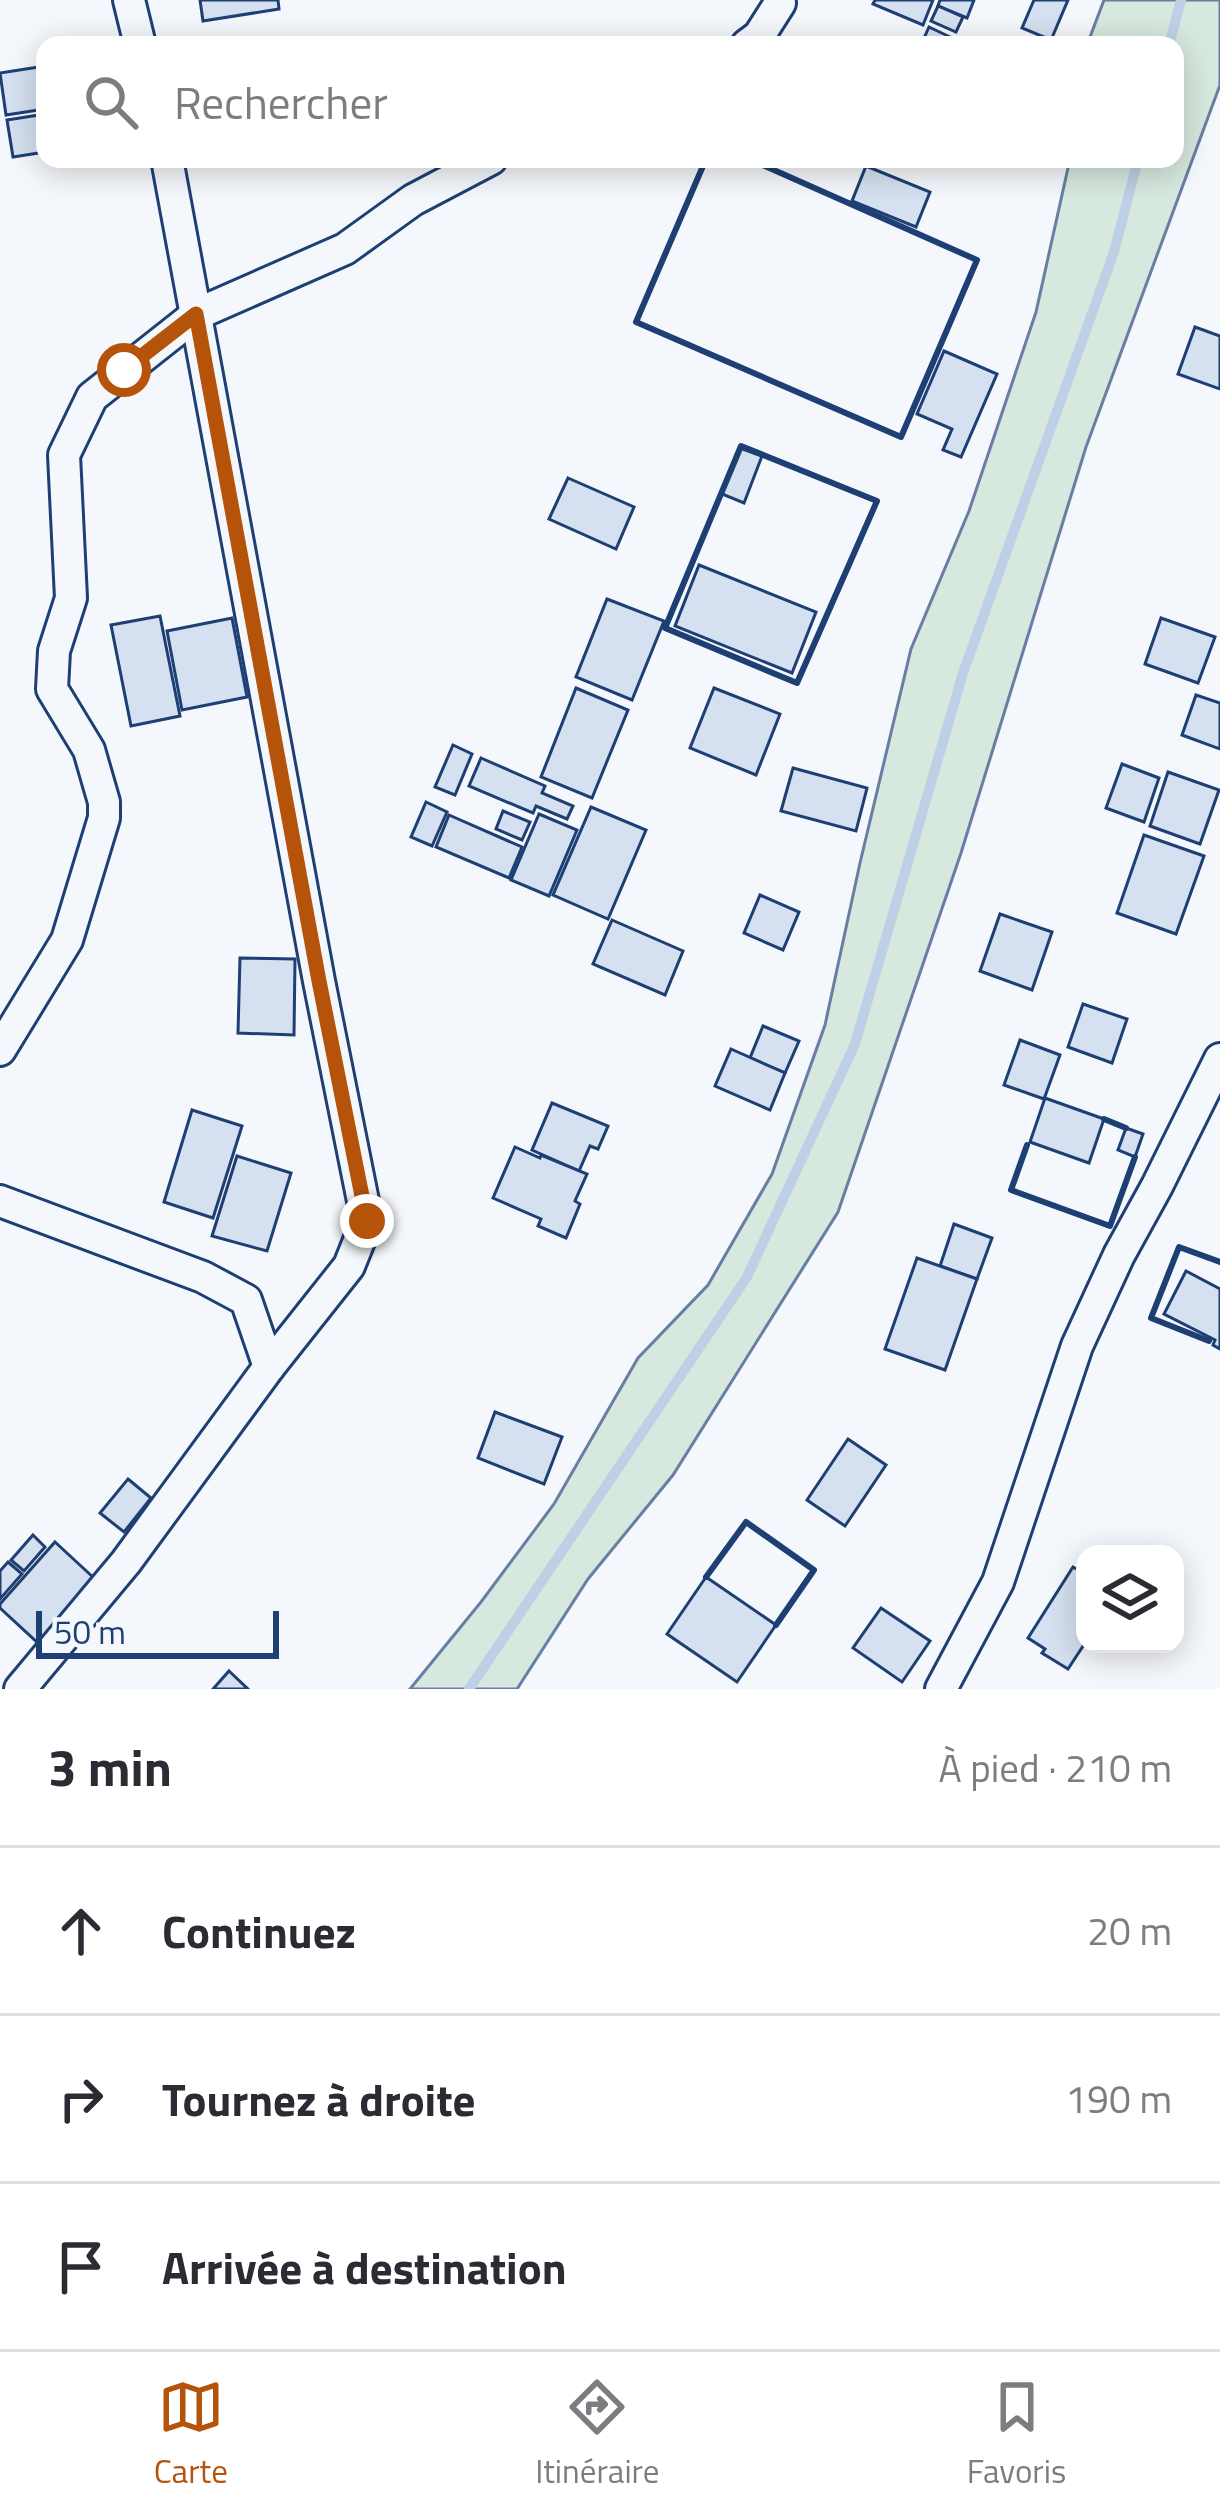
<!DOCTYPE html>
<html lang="fr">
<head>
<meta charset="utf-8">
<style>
	:root { --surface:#fff; --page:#f2f2f3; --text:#2b2b33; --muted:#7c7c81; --line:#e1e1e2; --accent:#b45309 }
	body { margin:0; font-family:"Titillium Web",sans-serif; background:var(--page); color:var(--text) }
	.controls { position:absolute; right:36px; bottom:36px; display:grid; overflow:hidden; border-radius:24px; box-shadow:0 6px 30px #0003 }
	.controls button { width:108px; height:108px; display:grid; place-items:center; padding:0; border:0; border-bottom:3px solid var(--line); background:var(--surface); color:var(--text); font:60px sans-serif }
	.scale { position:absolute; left:36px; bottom:30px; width:243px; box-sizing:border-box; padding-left:12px; border:6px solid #1d3f73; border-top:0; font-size:33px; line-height:42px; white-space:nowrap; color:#1d3f73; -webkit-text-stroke:9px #f4f7fb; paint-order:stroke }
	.stop { position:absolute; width:36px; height:36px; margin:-27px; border:9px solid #b45309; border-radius:50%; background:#fff }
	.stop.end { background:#b45309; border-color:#fff; box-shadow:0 3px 12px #0008 }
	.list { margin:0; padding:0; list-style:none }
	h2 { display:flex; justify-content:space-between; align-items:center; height:156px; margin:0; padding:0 48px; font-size:51px }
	h2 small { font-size:39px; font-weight:400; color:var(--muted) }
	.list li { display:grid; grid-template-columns:78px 1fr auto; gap:36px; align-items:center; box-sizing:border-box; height:168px; padding:0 48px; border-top:3px solid var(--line) }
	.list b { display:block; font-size:45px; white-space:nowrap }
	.list em { font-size:39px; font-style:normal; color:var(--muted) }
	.icon { flex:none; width:66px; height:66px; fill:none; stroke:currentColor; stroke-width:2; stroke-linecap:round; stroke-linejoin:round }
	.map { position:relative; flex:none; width:1220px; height:1689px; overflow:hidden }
	.search { position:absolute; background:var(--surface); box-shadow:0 6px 30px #0003; left:36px; right:36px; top:36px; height:132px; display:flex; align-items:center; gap:30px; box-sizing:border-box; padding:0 42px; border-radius:24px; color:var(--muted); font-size:45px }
	.sheet { height:660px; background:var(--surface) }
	nav { display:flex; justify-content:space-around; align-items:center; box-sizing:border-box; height:168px; border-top:3px solid var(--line); background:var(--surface); font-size:33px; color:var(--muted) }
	nav a { display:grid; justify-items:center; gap:6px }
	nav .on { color:var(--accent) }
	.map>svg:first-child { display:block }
	.green { fill:#d7e8df; stroke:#687fa3; stroke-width:3 }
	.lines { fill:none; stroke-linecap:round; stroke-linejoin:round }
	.stream { stroke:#bed0e5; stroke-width:10 }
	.building { fill:#d5e0f0; stroke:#1d3f73; stroke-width:3 }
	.minor-casing { stroke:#1d3f73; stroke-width:36 }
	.minor { stroke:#f4f7fb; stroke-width:30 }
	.wall { stroke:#1d3f73; stroke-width:6 }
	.route { stroke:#b45309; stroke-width:15 }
</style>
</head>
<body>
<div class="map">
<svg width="1220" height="1689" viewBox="0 0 1220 1689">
	<rect width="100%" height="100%" fill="#f4f7fb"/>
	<polygon class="green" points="1104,0 1220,0 1220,85 1086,447 961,853 838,1212 673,1475 588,1579 517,1689 410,1689 481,1602 554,1504 638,1358 708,1285 772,1174 825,1025 860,863 911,649 969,511 1036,312 1070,159 1175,159 1175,45 1087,45"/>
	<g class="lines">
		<g class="stream">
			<polyline points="1169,45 1181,0"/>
			<polyline points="469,1689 747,1277 855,1044 963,673 1114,252 1138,159"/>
		</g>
	</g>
	<g class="building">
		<polygon points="200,0 278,0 279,9 203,21"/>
		<polygon points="875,0 933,0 923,25 873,4"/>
		<polygon points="940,0 974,0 967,18 938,6"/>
		<polygon points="1034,0 1068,0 1051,40 1022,28"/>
		<polygon points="938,6 963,17 956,32 931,21"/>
		<polygon points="929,27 967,45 921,45"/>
		<polygon points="45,66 45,109 6,115 0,73"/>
		<polygon points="39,115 45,152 13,157 7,120"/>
		<polygon points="866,166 930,192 916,227 852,201"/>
		<polygon points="1195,327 1220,336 1220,389 1178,374"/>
		<polygon points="944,351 997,374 961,457 943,450 952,429 917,414"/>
		<polygon points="740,448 762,456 744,503 722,494"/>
		<polygon points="568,478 634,507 616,549 549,519"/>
		<polygon points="699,565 816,612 792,673 675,626"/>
		<polygon points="607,599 664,621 632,700 576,677"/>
		<polygon points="160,616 180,716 131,726 111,625"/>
		<polygon points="232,618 247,697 182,710 167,631"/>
		<polygon points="1161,618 1215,637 1198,683 1145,664"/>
		<polygon points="576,688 628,710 592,798 541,777"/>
		<polygon points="714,688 780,714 756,775 690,748"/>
		<polygon points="1196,695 1220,703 1220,749 1182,735"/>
		<polygon points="453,745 472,754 455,795 435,787"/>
		<polygon points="481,758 545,786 542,793 573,806 567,819 536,806 533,813 469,786"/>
		<polygon points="1122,764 1159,778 1144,822 1106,808"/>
		<polygon points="793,768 867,788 856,831 781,811"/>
		<polygon points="1168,772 1219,790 1200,844 1150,826"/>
		<polygon points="426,802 447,812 432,846 411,837"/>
		<polygon points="591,807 646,830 608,919 553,895"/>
		<polygon points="503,811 530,822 522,840 496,829"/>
		<polygon points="539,814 577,830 549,896 511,880"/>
		<polygon points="449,815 522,847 509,878 436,847"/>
		<polygon points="1144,835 1204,856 1176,934 1117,913"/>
		<polygon points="760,895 799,912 783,950 744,933"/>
		<polygon points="1000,914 1052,932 1032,990 980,971"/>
		<polygon points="612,920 683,951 665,995 593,964"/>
		<polygon points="240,958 295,959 294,1035 238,1033"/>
		<polygon points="1083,1004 1127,1019 1112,1063 1068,1047"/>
		<polygon points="763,1026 799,1041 785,1073 750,1058"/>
		<polygon points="1020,1040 1060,1055 1044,1099 1004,1085"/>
		<polygon points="731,1049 785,1073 770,1110 715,1086"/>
		<polygon points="1045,1098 1104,1119 1089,1163 1030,1142"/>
		<polygon points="552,1103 608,1126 598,1149 590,1146 579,1171 532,1150"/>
		<polygon points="192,1110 242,1126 213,1218 164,1202"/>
		<polygon points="1126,1128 1143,1134 1135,1157 1118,1150"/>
		<polygon points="515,1147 540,1158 541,1155 587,1174 575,1201 580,1204 566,1238 538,1226 541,1219 493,1198"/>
		<polygon points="237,1156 291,1173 267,1251 212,1236"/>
		<polygon points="954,1224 992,1238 977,1279 940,1266"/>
		<polygon points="917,1258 977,1279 945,1370 885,1349"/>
		<polygon points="1186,1271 1220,1289 1220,1349 1213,1345 1215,1340 1164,1314"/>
		<polygon points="495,1412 562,1437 544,1484 478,1458"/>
		<polygon points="848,1439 886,1465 845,1526 807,1500"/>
		<polygon points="128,1479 151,1498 124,1532 100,1513"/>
		<polygon points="33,1535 45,1547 24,1571 11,1560"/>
		<polygon points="55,1542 95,1579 38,1643 0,1608 0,1604"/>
		<polygon points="8,1562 22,1574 0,1599 0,1571"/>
		<polygon points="1073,1567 1085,1574 1085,1643 1068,1669 1042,1653 1045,1649 1028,1638"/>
		<polygon points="706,1577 776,1625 737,1682 667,1634"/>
		<polygon points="881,1608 930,1641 902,1682 853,1648"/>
		<polygon points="229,1671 248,1689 213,1689"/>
	</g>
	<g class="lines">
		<defs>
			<g id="minor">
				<polyline points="129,0 140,45"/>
				<polyline points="747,45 759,36 780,3"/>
				<polyline points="0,1050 67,940 104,818 104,802 89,750 52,689 54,651 71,598 64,455 92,397 197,314 345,249 413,200 491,159"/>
				<polyline points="0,1201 203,1277 246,1300 269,1367"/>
				<polyline points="20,1689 126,1562 269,1367 349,1266 367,1221 319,981 167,159"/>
				<polyline points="941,1689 998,1582 1077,1346 1119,1255 1157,1186 1220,1059"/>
			</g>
		</defs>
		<use href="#minor" class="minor-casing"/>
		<use href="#minor" class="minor"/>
		<g class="wall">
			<polyline points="706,159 636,322 901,437 977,260 749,159"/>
			<polygon points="741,446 877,501 797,683 665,628"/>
			<polyline points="1104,1119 1126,1128"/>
			<polyline points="1027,1145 1011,1190 1110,1226 1135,1157"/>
			<polyline points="1209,1341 1151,1318 1179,1247 1220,1262"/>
			<polyline points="706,1577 746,1522 814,1570 776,1625"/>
		</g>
	</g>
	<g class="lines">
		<polyline class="route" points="124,370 196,314 319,981 367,1221"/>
	</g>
</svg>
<div class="controls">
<button><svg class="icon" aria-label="layers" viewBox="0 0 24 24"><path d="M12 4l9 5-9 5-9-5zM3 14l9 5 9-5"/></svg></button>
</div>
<div class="scale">50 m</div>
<div class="stop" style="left:124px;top:370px"></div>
<div class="stop end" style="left:367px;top:1221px"></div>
<div class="search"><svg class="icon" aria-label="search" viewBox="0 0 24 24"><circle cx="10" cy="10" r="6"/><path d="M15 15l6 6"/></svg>Rechercher</div>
</div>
<section class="sheet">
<h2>3 min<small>À pied · 210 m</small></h2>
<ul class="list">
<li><svg class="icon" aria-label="ahead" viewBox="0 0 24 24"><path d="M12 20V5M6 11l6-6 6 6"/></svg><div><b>Continuez</b></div><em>20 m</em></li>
<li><svg class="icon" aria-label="right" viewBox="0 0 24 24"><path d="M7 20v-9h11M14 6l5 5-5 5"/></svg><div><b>Tournez à droite</b></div><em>190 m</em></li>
<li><svg class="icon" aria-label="arrive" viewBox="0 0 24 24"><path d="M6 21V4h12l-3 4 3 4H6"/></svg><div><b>Arrivée à destination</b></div></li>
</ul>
</section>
<nav>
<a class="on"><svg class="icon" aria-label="map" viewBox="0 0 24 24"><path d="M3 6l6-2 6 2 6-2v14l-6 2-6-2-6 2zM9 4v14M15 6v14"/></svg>Carte</a>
<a><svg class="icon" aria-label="directions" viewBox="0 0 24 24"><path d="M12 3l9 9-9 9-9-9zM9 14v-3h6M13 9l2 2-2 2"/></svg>Itinéraire</a>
<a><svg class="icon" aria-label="saved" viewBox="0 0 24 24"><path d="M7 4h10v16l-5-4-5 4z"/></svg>Favoris</a>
</nav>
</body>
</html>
